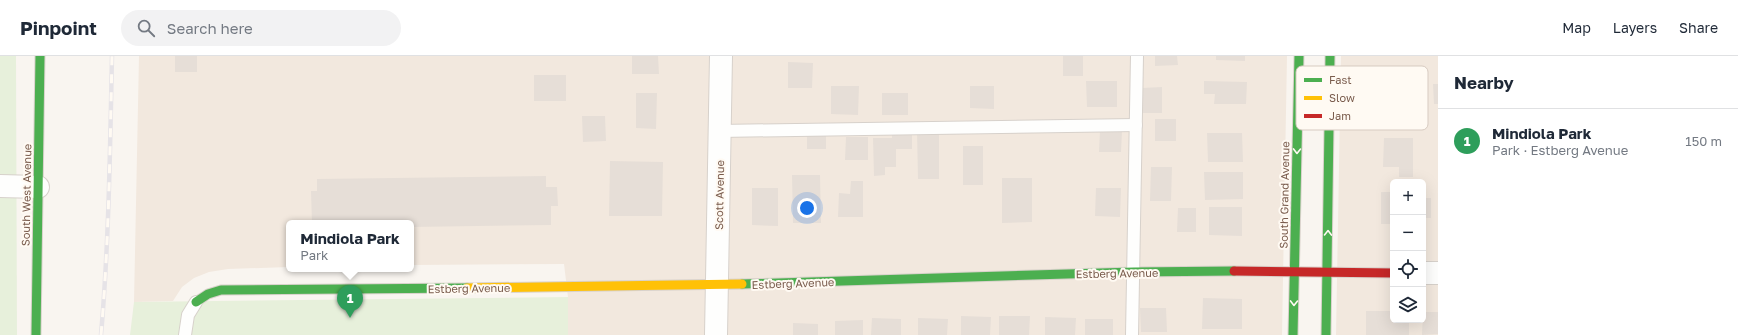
<!DOCTYPE html>
<html lang="en">
<head>
<meta charset="utf-8">
<style>
	:root { --surface:#fff; --page:#f2f2f3; --text:#1f2937; --muted:#747a83; --line:#e0e1e3; --accent:#2563eb }
	body { margin:0; font-family:"Golos Text",sans-serif; background:var(--page); color:var(--text) }
	.controls { position:absolute; right:12px; bottom:12px; display:grid; overflow:hidden; border-radius:6px; box-shadow:0 4px 16px #0002 }
	.controls button { width:36px; height:36px; display:grid; place-items:center; padding:0; border:0; border-bottom:1px solid var(--line); background:var(--surface); color:var(--text); font:20px sans-serif }
	.you { position:absolute; left:807px; top:152px; width:14px; height:14px; margin:-10px; border:3px solid #fff; border-radius:50%; background:#1a73e8; box-shadow:0 0 0 6px #1a73e833 }
	.badge { display:grid; place-items:center; width:26px; height:26px; border-radius:50%; background:var(--accent); color:#fff; font-size:13px; font-weight:700 }
	.pin { position:absolute; translate:-50% -33px; filter:drop-shadow(0 1px 2px #0008) }
	.pin::after { content:''; position:absolute; top:21px; width:14px; height:12px; background:inherit; clip-path:polygon(0 0,100% 0,50% 100%) }
	.popup { position:absolute; left:286px; top:164px; width:128px; height:52px; box-sizing:border-box; display:grid; place-content:center; border-radius:6px; background:var(--surface); filter:drop-shadow(0 1px 3px #0005); font-size:13px; white-space:nowrap; color:var(--muted) }
	.popup b { font-size:15px; color:var(--text) }
	.popup::after { content:''; position:absolute; left:50%; top:100%; margin-left:-8px; border:8px solid transparent; border-top-color:var(--surface) }
	.list { margin:0; padding:0; list-style:none }
	h2 { display:flex; justify-content:space-between; align-items:center; height:52px; margin:0; padding:0 16px; font-size:17px }
	h2 small { font-size:13px; font-weight:400; color:var(--muted) }
	.list li { display:grid; grid-template-columns:26px 1fr auto; gap:12px; align-items:center; box-sizing:border-box; height:64px; padding:0 16px; border-top:1px solid var(--line) }
	.list b { display:block; font-size:15px; white-space:nowrap }
	.list p { margin:0; font-size:13px; white-space:nowrap; color:var(--muted) }
	.list em { font-size:13px; font-style:normal; color:var(--muted) }
	.icon { flex:none; width:22px; height:22px; fill:none; stroke:currentColor; stroke-width:2; stroke-linecap:round; stroke-linejoin:round }
	.map { position:relative; flex:none; width:1438px; height:279px; overflow:hidden }
	header { display:flex; align-items:center; gap:24px; box-sizing:border-box; height:56px; padding:0 20px; background:var(--surface); border-bottom:1px solid var(--line) }
	header strong { font-size:19px }
	nav { display:flex; gap:22px; margin-inline-start:auto; font-size:14px }
	.search { width:280px; height:36px; background:var(--page); display:flex; align-items:center; gap:10px; box-sizing:border-box; padding:0 14px; border-radius:22px; color:var(--muted); font-size:15px }
	main { display:flex }
	aside { flex:1; background:var(--surface) }
	.map>svg:first-child { display:block }
	.residential { fill:#f2e8de; fill-rule:evenodd }
	.green { fill:#e7f0db }
	.building { fill:#e6ded7 }
	.lines { fill:none; stroke-linecap:round; stroke-linejoin:round }
	.lane-casing { stroke:#d7d1cb; stroke-width:14 }
	.street-casing { stroke:#d7d1cb; stroke-width:24 }
	.fast-casing { stroke:#d9d2cb; stroke-width:11 }
	.slow-casing { stroke:#d9d2cb; stroke-width:11 }
	.jam-casing { stroke:#d9d2cb; stroke-width:11 }
	.lane { stroke:#fefefd; stroke-width:12 }
	.street { stroke:#fefefd; stroke-width:22 }
	.fast { stroke:#4caf50; stroke-width:9 }
	.slow { stroke:#ffc107; stroke-width:9 }
	.jam { stroke:#c62828; stroke-width:9 }
	.rail-casing { stroke:#e6e3e7; stroke-width:4.5 }
	.rail { stroke:#fffaf3; stroke-width:3; stroke-dasharray:9; stroke-linecap:butt }
	.oneway { stroke:#fffaf3 }
	.labels { text-anchor:middle; dominant-baseline:central; stroke-width:4; stroke-linejoin:round; paint-order:stroke }
	.street-label { font-size:11px; fill:#7a5c4d; stroke:#fffaf3 }
	.key { fill:#fffaf3; stroke:#d7cbc1; stroke-width:1 }
	.key-label { font-size:11px; fill:#7a5c4d }
</style>
</head>
<body>
<header>
<strong>Pinpoint</strong>
<div class="search"><svg class="icon" aria-label="search" viewBox="0 0 24 24"><circle cx="10" cy="10" r="6"/><path d="M15 15l6 6"/></svg>Search here</div>
<nav><a>Map</a><a>Layers</a><a>Share</a></nav>
</header>
<main>
<div class="map">
<svg width="1438" height="279" viewBox="0 0 1438 279">
	<rect width="100%" height="100%" fill="#f9f5f0"/>
	<g class="residential">
		<polygon points="139,0 1287,0 1282,279 568,279 568,241 564,208 411,209 411,167 289,167 289,211 228,213 209,216 194,222 182,231 173,245 134,246"/>
		<path d="M 1341,0 L 1438,0 L 1438,279 L 1336,279 ZM 1393,126 L 1423,126 L 1423,264 L 1393,264 Z"/>
	</g>
	<g class="green">
		<polygon points="0,0 16,0 17,279 0,279"/>
		<polygon points="568,241 568,279 130,279 134,246"/>
	</g>
	<g class="building">
		<rect x="175" y="0" width="22" height="16"/>
		<polygon points="632,0 658,0 659,18 632,18"/>
		<rect x="1063" y="0" width="20" height="20"/>
		<polygon points="1155,0 1177,0 1178,9 1155,10"/>
		<polygon points="1216,0 1245,0 1245,5 1216,4"/>
		<polygon points="788,6 813,7 812,32 788,32"/>
		<polygon points="1373,12 1417,13 1416,40 1373,40"/>
		<rect x="534" y="19" width="32" height="26"/>
		<polygon points="1086,25 1117,25 1117,51 1087,51"/>
		<polygon points="1204,25 1247,26 1246,48 1214,48 1215,38 1204,38"/>
		<polygon points="1433,28 1438,28 1438,48 1434,48"/>
		<polygon points="831,30 859,30 858,59 831,58"/>
		<polygon points="970,30 994,30 994,53 970,52"/>
		<polygon points="1162,31 1162,57 1142,57 1142,32"/>
		<polygon points="636,37 657,37 656,73 636,72"/>
		<rect x="882" y="37" width="26" height="22"/>
		<polygon points="582,60 605,60 606,85 583,86"/>
		<rect x="1155" y="63" width="21" height="22"/>
		<polygon points="892,74 912,74 912,93 896,93 896,111 885,111 885,119 874,120 873,82 892,82"/>
		<polygon points="939,74 939,123 918,123 917,75"/>
		<polygon points="1100,75 1122,75 1121,96 1099,96"/>
		<rect x="807" y="77" width="19" height="16"/>
		<polygon points="1207,77 1242,77 1243,106 1208,106"/>
		<polygon points="846,81 868,81 868,104 845,104"/>
		<polygon points="1384,82 1413,82 1413,121 1399,121 1399,111 1383,111"/>
		<rect x="963" y="90" width="20" height="39"/>
		<polygon points="610,105 663,106 662,160 609,160"/>
		<polygon points="1151,111 1172,111 1171,145 1150,145"/>
		<polygon points="1204,116 1243,116 1243,143 1205,144"/>
		<polygon points="792,119 820,119 821,167 793,167"/>
		<polygon points="546,120 546,131 557,131 558,150 551,150 551,169 411,171 411,167 312,167 311,135 317,135 317,123"/>
		<polygon points="1002,122 1032,122 1032,166 1002,167"/>
		<polygon points="851,125 863,125 863,161 838,161 839,137 850,138"/>
		<polygon points="752,132 778,132 778,170 752,169"/>
		<polygon points="1096,132 1121,132 1120,161 1095,160"/>
		<rect x="1381" y="136" width="12" height="32"/>
		<rect x="1423" y="142" width="8" height="20"/>
		<polygon points="1209,151 1242,151 1242,180 1209,179"/>
		<polygon points="1178,152 1196,152 1196,176 1177,176"/>
		<polygon points="1203,242 1242,243 1242,273 1202,273"/>
		<polygon points="1140,252 1166,252 1167,276 1141,276"/>
		<polygon points="1366,255 1393,255 1393,264 1409,264 1409,279 1366,279"/>
		<polygon points="1423,256 1438,256 1438,278 1422,279"/>
		<polygon points="961,260 991,261 990,279 961,279"/>
		<polygon points="999,260 1030,260 1029,279 999,279"/>
		<polygon points="1045,261 1076,262 1075,279 1045,279"/>
		<polygon points="872,262 901,263 901,279 871,279"/>
		<polygon points="918,262 948,263 947,279 918,279"/>
		<rect x="1085" y="263" width="28" height="16"/>
		<polygon points="863,264 863,279 835,279 835,265"/>
		<polygon points="793,267 818,268 818,279 793,279"/>
	</g>
	<g class="lines">
		<defs>
			<g id="lane">
				<polyline points="720,75 1136,69"/>
				<polyline points="185,279 188,259 196,246"/>
				<polyline points="1132,279 1137,0"/>
			</g>
			<g id="street">
				<polyline points="0,130 38,131"/>
				<polyline points="1423,217 1438,217"/>
				<polyline points="716,279 721,0"/>
			</g>
			<g id="fast">
				<polyline points="742,228 1134,216 1234,215"/>
				<polyline points="196,246 208,238 221,234 467,232"/>
				<polyline points="36,279 40,0"/>
				<polyline points="1293,279 1299,0"/>
				<polyline points="1326,279 1330,0"/>
			</g>
			<polyline id="slow" points="467,232 742,228"/>
			<polyline id="jam" points="1234,215 1393,217"/>
		</defs>
		<use href="#lane" class="lane-casing"/>
		<use href="#street" class="street-casing"/>
		<use href="#fast" class="fast-casing"/>
		<use href="#slow" class="slow-casing"/>
		<use href="#jam" class="jam-casing"/>
		<use href="#lane" class="lane"/>
		<use href="#street" class="street"/>
		<use href="#fast" class="fast"/>
		<use href="#slow" class="slow"/>
		<use href="#jam" class="jam"/>
		<defs>
			<path id="rail" d="M 101,279 C 109,186 110,93 112,0"/>
		</defs>
		<use href="#rail" class="rail-casing"/>
		<use href="#rail" class="rail"/>
	</g>
	<defs><path id="oneway-chevron" d="M-2-3.5L2.5 0L-2 3.5" fill="none" stroke-width="1.6" stroke-linecap="round" stroke-linejoin="round"/></defs>
	<g class="oneway">
		<use href="#oneway-chevron" transform="translate(1297 95) rotate(91)"/>
		<use href="#oneway-chevron" transform="translate(1328 177) rotate(-89)"/>
		<use href="#oneway-chevron" transform="translate(1294 247) rotate(91)"/>
	</g>
	<g class="labels">
		<g class="street-label">
			<text transform="translate(26 139) rotate(-89)">South West Avenue</text>
			<text transform="translate(719 139) rotate(-89)">Scott Avenue</text>
			<text transform="translate(1284 139) rotate(-89)">South Grand Avenue</text>
			<text transform="translate(1117 217) rotate(-1)">Estberg Avenue</text>
			<text transform="translate(793 227) rotate(-2)">Estberg Avenue</text>
			<text transform="translate(469 232) rotate(-1)">Estberg Avenue</text>
		</g>
	</g>
	<rect x="1296" y="10" width="132" height="64" rx="6" class="key"/>
	<rect x="1304" y="22" width="18" height="4" fill="#4caf50"/>
	<rect x="1304" y="40" width="18" height="4" fill="#ffc107"/>
	<rect x="1304" y="58" width="18" height="4" fill="#c62828"/>
	<g class="key-label">
		<text x="1329" y="28">Fast</text>
		<text x="1329" y="46">Slow</text>
		<text x="1329" y="64">Jam</text>
	</g>
</svg>
<div class="controls">
<button>+</button>
<button>−</button>
<button><svg class="icon" aria-label="locate" viewBox="0 0 24 24"><circle cx="12" cy="12" r="6"/><path d="M12 2v4M12 18v4M2 12h4M18 12h4"/></svg></button>
<button><svg class="icon" aria-label="layers" viewBox="0 0 24 24"><path d="M12 4l9 5-9 5-9-5zM3 14l9 5 9-5"/></svg></button>
</div>
<div class="you"></div>
<div class="pin badge" style="left:350px;top:262px;background:#2e9e5b">1</div>
<div class="popup"><b>Mindiola Park</b>Park</div>
</div>
<aside>
<h2>Nearby<small></small></h2>
<ul class="list">
<li><span class="badge" style="background:#2e9e5b">1</span><div><b>Mindiola Park</b><p>Park · Estberg Avenue</p></div><em>150 m</em></li>
</ul>
</aside>
</main>
</body>
</html>
